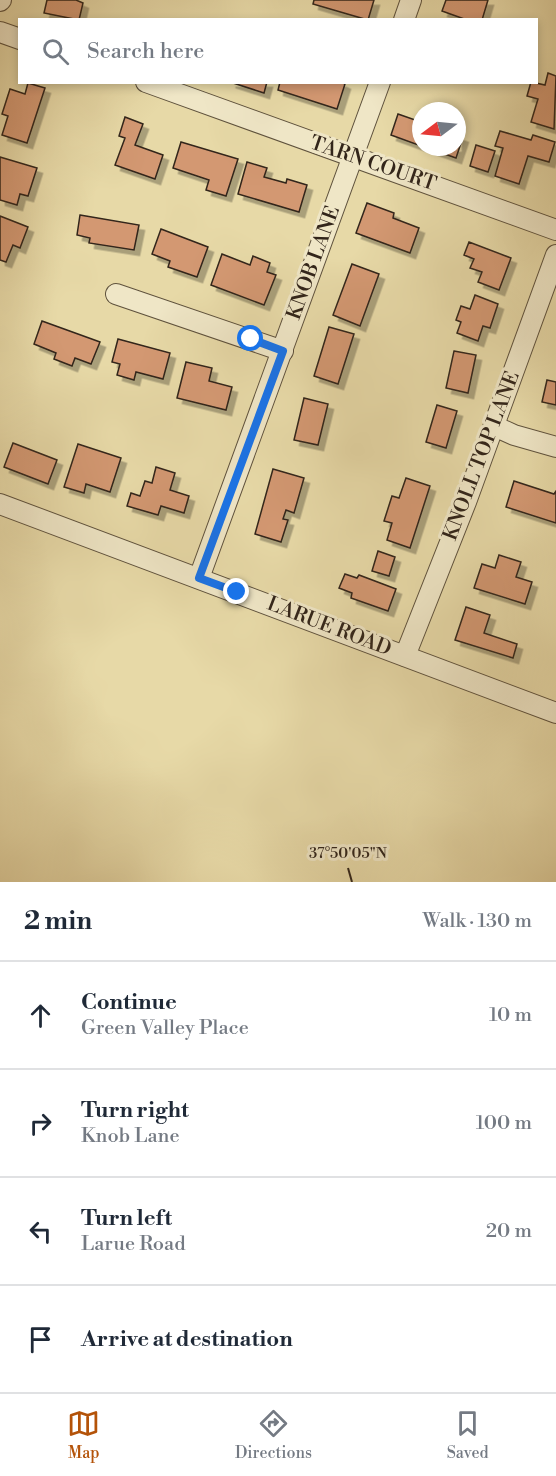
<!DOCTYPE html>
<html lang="en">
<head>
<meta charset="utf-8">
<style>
	:root { --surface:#fff; --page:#f6f6f7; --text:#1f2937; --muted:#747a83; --line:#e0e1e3; --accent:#b45309 }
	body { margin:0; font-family:"Libre Bodoni",serif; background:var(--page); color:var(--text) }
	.compass { position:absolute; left:412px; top:102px; width:54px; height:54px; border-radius:50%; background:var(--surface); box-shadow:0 3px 9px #0003; rotate:254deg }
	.stop { position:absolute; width:18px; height:18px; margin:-14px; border:4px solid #1a73e8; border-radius:50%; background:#fff }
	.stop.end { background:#1a73e8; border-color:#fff; box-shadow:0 2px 6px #0008 }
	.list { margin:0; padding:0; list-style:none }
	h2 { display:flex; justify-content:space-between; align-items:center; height:78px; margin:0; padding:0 24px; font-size:26px }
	h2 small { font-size:20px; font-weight:400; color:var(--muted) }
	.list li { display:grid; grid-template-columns:39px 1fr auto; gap:18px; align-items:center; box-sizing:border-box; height:108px; padding:0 24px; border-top:2px solid var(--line) }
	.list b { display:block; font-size:22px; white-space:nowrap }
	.list p { margin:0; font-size:20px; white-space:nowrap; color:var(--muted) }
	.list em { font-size:20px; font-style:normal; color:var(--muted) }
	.icon { flex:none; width:33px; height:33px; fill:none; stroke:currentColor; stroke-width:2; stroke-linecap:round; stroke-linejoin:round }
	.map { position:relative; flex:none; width:556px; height:882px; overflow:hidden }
	.search { position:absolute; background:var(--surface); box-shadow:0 3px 9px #0003; left:18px; right:18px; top:18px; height:66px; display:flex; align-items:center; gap:15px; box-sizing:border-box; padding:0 21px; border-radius:0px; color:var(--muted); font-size:22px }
	.sheet { height:510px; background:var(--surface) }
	nav { display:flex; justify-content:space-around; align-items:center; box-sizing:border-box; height:84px; border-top:2px solid var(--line); background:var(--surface); font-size:16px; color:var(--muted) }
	nav a { display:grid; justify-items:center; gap:3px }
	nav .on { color:var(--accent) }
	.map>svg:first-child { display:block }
	.building { fill:#d39872; stroke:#32251a; stroke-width:1.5; filter:url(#shadow) }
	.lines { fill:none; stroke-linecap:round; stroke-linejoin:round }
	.minor-casing { stroke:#5f523d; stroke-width:22 }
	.minor { stroke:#efe6c6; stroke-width:20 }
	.route { stroke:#1a73e8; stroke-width:8 }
	.ticks { fill:none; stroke:#32251a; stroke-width:2 }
	.labels { text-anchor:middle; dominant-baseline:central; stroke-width:6; stroke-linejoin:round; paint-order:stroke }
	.street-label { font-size:20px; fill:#32251a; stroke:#efe6c6 }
	.ticks-label { font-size:15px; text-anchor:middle; fill:#32251a; stroke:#efe6c6; stroke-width:6; stroke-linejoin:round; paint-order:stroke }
</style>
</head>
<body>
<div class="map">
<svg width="556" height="882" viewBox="0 0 556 882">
	<defs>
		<filter id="shadow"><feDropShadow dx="5.5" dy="5.5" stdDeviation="0" flood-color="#0004"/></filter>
	</defs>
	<rect width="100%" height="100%" fill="#e7d9a7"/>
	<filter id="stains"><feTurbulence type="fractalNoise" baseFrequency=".00333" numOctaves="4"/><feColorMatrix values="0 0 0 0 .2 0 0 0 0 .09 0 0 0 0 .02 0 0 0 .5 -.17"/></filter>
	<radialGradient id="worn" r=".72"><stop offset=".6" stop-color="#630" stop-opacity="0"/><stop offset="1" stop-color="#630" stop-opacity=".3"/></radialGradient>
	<g class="building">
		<polygon points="47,0 76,0 83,3 79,20 44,13"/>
		<polygon points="314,0 374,0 368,20 313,4"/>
		<polygon points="446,0 488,0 482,20 467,20 442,11"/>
		<polygon points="548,73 556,76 554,129 531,122 538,99 527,96 531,82 545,85"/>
		<polygon points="230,82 267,82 264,93"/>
		<polygon points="280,82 341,82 345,84 337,109 278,90"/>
		<polygon points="28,83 45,88 27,143 2,135 8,116 2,114 10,89 25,94"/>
		<polygon points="398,114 421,122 421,146 391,135"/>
		<polygon points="125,117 143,124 135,145 163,155 155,179 115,165 125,138 119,136"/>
		<polygon points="500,131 531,140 533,135 555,142 549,162 528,156 519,184 495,176 503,148 495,146"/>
		<polygon points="457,135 463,137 456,158 425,147 457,147"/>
		<polygon points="181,142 238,159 226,196 206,190 209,180 173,168"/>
		<polygon points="476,145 495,151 488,172 470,166"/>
		<polygon points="0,157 37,168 28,196 20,194 17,205 0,200"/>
		<polygon points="247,162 267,168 264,177 286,183 287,179 307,185 299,212 238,194"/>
		<polygon points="367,203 394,213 393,218 419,228 410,253 356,233"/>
		<polygon points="80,215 139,225 134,250 89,243 90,238 77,235"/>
		<polygon points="0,216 28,227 20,248 13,245 6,262 0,260"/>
		<polygon points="161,229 208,247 197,277 168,267 170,261 152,254"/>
		<polygon points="469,242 511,258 499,290 478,282 482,272 470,268 474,259 464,255"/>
		<polygon points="222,254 250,265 253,256 270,263 267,272 276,275 264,305 211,285"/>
		<polygon points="352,264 379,274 360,326 333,315"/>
		<polygon points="475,295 498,304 490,328 483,326 478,341 457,333 461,322 456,320 461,306 470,309"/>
		<polygon points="42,321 100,342 91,364 75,358 72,366 54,359 56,353 34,344"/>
		<polygon points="329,327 354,334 338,384 314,376"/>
		<polygon points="118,339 170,353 163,379 136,372 134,380 117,375 120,364 112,362"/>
		<polygon points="454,351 476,355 468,393 446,388"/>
		<polygon points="186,362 212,368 209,381 232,387 226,410 177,398"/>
		<polygon points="547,380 556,382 556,405 542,402"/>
		<polygon points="304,398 328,404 318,445 294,440"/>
		<polygon points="437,405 457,411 446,448 426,442"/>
		<polygon points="13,443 57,460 48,484 4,467"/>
		<polygon points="78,444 121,458 110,492 86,484 84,493 64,487"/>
		<polygon points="156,467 175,473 170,490 189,496 184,513 161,506 158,515 127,506 131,493 140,496 145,481 152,483"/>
		<polygon points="273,469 304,478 294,513 286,510 283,519 288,520 281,542 255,534"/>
		<polygon points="406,478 430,486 410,548 387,540 392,523 384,521 392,496 399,498"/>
		<polygon points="514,481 554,494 556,491 556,523 506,507"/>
		<polygon points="378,551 395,557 389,576 372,571"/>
		<polygon points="499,555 521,562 516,577 532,582 525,604 474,588 482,564 495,568"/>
		<polygon points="345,574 357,578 359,575 396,589 388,611 351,598 352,593 339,588"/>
		<polygon points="466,607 490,615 484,633 517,644 513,658 455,640"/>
	</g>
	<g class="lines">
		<defs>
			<g id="minor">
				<polyline points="0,1 1,0"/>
				<polyline points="404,20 411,0"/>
				<polyline points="0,32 20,39"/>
				<polyline points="146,82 556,230"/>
				<polyline points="116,294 283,351"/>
				<polyline points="494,426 514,435 556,447"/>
				<polyline points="0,504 556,713"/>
				<polyline points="199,578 380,82"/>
				<polyline points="405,656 466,502 556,255"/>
			</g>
		</defs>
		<use href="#minor" class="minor-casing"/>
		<use href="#minor" class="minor"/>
	</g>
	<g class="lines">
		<polyline class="route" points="237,592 199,578 283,351 251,339"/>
	</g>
	<path class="ticks" d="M 348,868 L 352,882"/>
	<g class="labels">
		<g class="street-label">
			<text transform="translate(373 164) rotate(19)">TARN COURT</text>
			<text transform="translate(314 263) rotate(-70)">KNOB LANE</text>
			<text transform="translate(482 456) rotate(-69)">KNOLL TOP LANE</text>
			<text transform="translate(329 627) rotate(21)">LARUE ROAD</text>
		</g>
	</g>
	<g class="ticks-label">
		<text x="348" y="858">37°50'05"N</text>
	</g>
	<rect width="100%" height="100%" filter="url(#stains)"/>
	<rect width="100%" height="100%" fill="url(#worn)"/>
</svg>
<svg class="compass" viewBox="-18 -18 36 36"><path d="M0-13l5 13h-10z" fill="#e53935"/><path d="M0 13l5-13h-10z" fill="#747a83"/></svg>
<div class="stop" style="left:251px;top:339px"></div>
<div class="stop end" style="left:237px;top:592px"></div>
<div class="search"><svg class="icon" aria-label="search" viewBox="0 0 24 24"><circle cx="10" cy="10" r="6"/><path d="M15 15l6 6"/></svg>Search here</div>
</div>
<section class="sheet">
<h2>2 min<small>Walk · 130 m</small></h2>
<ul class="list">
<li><svg class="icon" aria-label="ahead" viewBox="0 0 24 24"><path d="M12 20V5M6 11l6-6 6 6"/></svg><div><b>Continue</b><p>Green Valley Place</p></div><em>10 m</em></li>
<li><svg class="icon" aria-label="right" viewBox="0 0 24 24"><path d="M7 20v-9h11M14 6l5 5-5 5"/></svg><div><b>Turn right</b><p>Knob Lane</p></div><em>100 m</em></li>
<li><svg class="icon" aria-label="left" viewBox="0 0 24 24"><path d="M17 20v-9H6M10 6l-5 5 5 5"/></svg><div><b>Turn left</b><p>Larue Road</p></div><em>20 m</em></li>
<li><svg class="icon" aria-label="arrive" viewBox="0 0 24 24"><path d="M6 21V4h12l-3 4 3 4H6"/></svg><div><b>Arrive at destination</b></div></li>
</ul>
</section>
<nav>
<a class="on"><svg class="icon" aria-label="map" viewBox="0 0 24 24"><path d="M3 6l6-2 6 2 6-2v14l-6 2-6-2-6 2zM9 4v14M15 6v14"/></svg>Map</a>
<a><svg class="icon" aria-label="directions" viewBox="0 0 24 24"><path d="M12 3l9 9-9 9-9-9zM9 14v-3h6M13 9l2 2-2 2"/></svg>Directions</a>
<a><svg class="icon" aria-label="saved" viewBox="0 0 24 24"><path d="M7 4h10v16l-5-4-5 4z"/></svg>Saved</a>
</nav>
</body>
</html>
